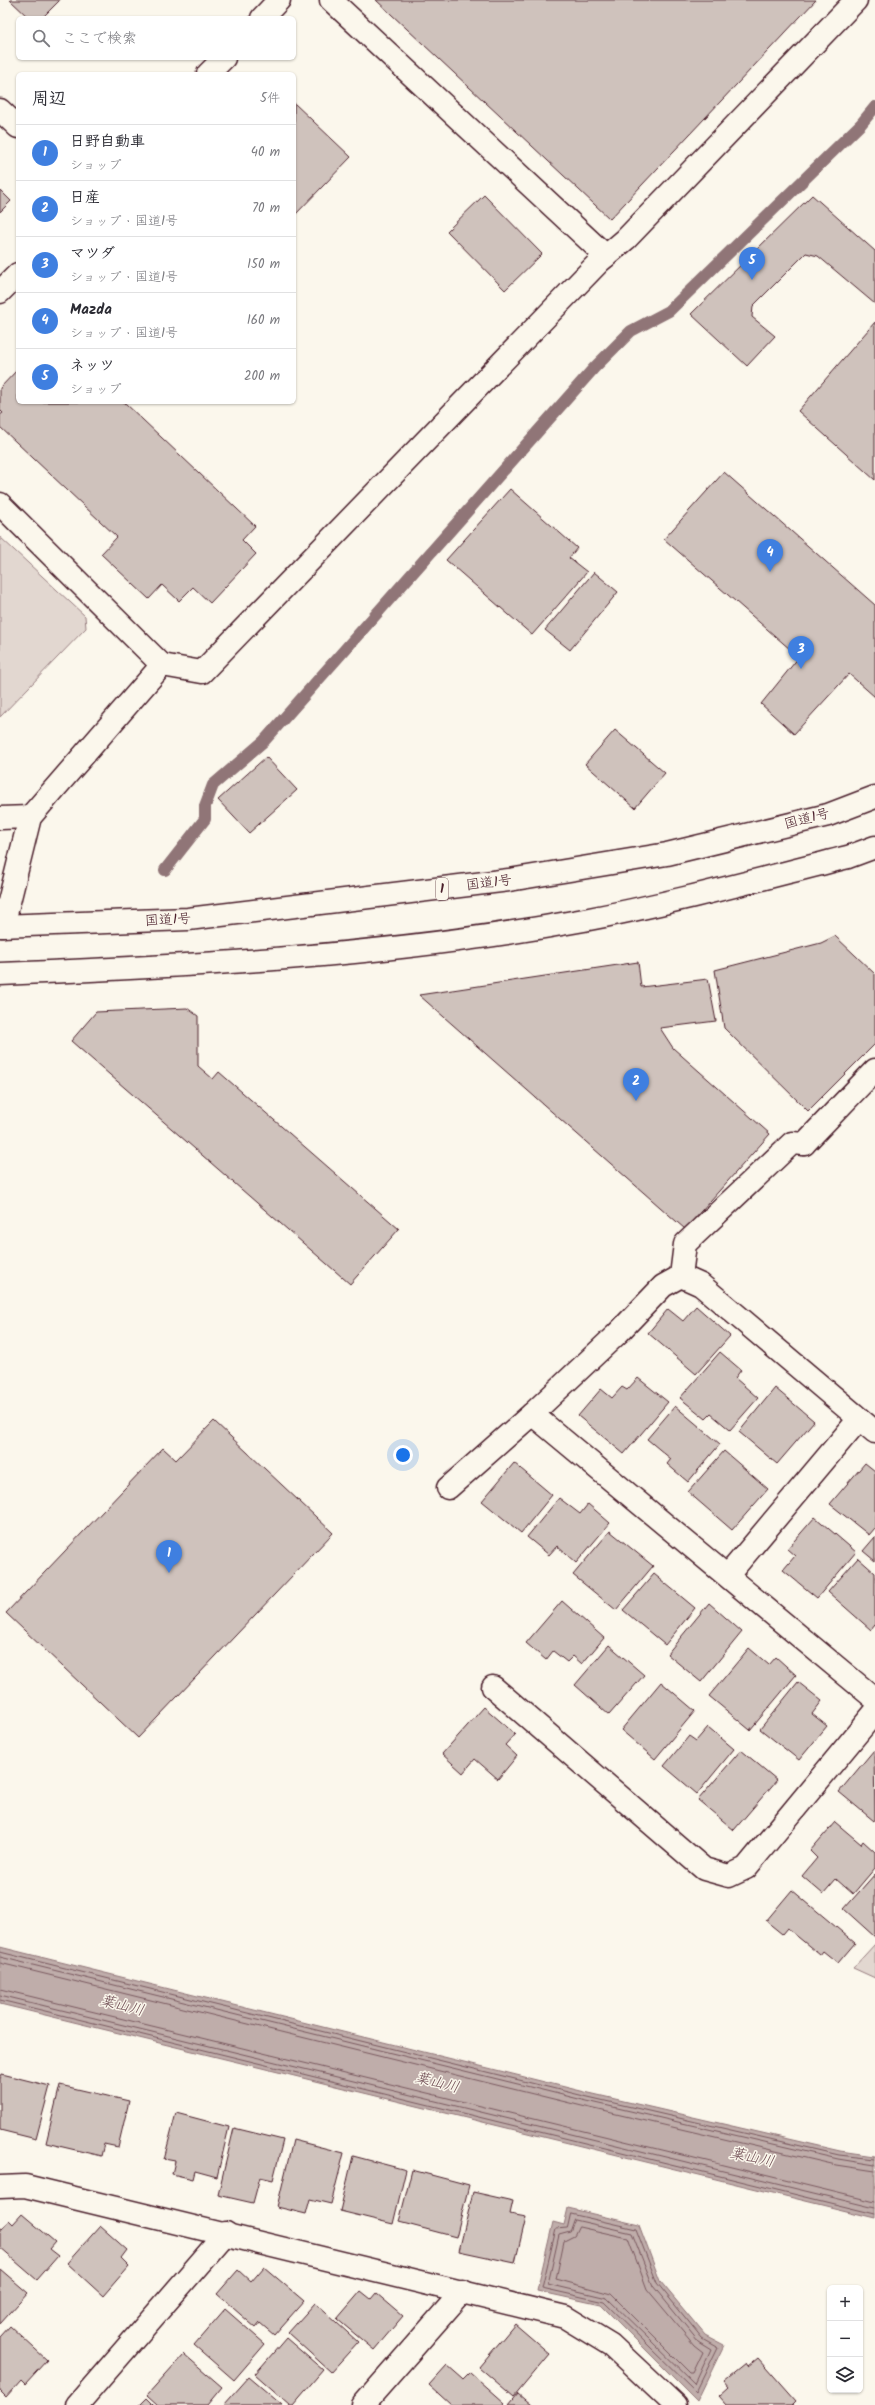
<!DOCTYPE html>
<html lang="ja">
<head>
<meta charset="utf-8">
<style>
	:root { --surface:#fff; --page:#f7f7f7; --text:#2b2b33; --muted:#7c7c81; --line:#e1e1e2; --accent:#7c3aed }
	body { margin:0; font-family:Kalam,"Klee One",sans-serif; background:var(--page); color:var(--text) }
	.controls { position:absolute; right:12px; bottom:12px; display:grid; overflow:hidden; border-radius:6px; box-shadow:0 1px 3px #0004 }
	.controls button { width:36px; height:36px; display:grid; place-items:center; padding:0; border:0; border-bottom:1px solid var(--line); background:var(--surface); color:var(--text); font:20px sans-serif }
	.you { position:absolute; left:403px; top:1455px; width:14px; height:14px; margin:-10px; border:3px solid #fff; border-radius:50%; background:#1a73e8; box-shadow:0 0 0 6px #1a73e833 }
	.badge { display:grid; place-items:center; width:26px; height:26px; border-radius:50%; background:var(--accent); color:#fff; font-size:13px; font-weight:700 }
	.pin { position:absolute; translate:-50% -33px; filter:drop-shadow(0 1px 2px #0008) }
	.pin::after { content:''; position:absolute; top:21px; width:14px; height:12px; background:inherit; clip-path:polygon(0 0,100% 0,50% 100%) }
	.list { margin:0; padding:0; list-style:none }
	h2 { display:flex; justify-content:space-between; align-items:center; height:52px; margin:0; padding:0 16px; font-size:17px }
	h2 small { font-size:13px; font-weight:400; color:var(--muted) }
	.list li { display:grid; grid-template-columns:26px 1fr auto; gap:12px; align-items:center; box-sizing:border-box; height:56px; padding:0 16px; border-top:1px solid var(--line) }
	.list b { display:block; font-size:15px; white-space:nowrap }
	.list p { margin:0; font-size:13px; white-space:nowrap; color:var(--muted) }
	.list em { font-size:13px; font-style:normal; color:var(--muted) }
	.icon { flex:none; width:22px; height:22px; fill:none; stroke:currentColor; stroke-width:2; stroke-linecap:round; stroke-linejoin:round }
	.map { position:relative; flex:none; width:875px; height:2405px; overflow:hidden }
	.search { position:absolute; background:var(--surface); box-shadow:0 1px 3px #0004; left:16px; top:16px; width:280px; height:44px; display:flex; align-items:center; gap:10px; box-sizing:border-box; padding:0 14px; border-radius:6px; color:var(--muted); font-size:15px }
	.panel { position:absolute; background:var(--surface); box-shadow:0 1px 3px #0004; left:16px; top:72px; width:280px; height:332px; border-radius:6px }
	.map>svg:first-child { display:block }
	.green { fill:#e2d7d0; stroke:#967b7e }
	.water { fill:#bfadaa; stroke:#907477 }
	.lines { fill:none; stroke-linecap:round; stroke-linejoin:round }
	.shore { stroke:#79585e; stroke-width:1 }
	.stream { stroke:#907477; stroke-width:12 }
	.building { fill:#cfc2bc; stroke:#4a1f2b }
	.lane-casing { stroke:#4a1f2b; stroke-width:25 }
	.street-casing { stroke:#4a1f2b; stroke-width:25 }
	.highway-casing { stroke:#4a1f2b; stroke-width:25 }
	.lane { stroke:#fbf7ec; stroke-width:22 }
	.street { stroke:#fbf7ec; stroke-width:22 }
	.highway { stroke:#fbf7ec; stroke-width:22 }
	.labels { text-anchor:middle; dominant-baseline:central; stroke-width:3; stroke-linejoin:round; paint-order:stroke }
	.shield { fill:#fbf7ec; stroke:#7f6065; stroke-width:1 }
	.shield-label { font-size:13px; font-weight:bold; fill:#4a1f2b }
	.street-label { font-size:14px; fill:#4a1f2b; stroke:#fbf7ec }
	.water-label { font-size:15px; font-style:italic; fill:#6d4a51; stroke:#fbf7ec }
</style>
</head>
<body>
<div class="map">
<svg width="875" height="2405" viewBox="0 0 875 2405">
	<rect width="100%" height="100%" fill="#fbf7ec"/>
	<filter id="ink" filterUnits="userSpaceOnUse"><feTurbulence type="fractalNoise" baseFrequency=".025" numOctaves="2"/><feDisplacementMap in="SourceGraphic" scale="8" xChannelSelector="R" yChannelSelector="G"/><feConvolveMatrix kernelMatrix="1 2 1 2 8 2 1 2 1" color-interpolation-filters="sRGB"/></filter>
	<g filter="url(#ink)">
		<g class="green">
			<polygon points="0,537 85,616 86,628 0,717"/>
			<polygon points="875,1944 875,1978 853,1968"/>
		</g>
		<g class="water">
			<polygon points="0,1947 589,2093 840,2151 875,2156 875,2218 0,2004"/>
			<polygon points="568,2208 639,2225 660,2281 705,2335 724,2345 697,2401 601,2305 537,2291 553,2222 564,2225"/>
		</g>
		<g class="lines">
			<g class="shore">
				<polyline points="0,1952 588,2097 839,2155 875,2159"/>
				<polyline points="0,1957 587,2101 838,2159 875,2165"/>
				<polyline points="0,1963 586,2107 836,2165 875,2171"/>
				<polyline points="0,1989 875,2202"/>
				<polyline points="0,1995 875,2208"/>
				<polyline points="0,2000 875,2214"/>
				<polygon points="571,2214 636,2229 657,2283 702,2338 718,2347 696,2392 604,2302 542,2288 556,2229 567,2228"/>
				<polygon points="575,2220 632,2233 653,2286 698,2341 711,2349 695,2384 607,2298 548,2284 559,2235 570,2232"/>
				<polygon points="579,2227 628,2238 647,2289 694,2345 703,2352 693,2373 690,2373 611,2294 556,2279 564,2241 574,2236"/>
			</g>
			<polyline class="stream" points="165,870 205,819 205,806 213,785 264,741 594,368 631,331 669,311 861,124 875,107"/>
		</g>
		<g class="building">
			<polygon points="10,0 60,0 42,18 29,18"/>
			<polygon points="376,0 816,0 610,219"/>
			<polygon points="294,103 351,157 294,216"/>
			<polygon points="0,190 11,201 0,212"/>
			<polygon points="484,195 542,254 505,290 447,231"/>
			<polygon points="812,195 875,251 875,304 818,256 806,253 753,306 752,317 775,336 747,366 691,314"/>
			<polygon points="875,322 875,480 798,411"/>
			<polygon points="18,369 18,402 124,402 255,526 242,540 256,554 210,603 193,587 179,601 162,585 149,599 101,554 117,537 0,427 0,415 3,413 0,410 0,388"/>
			<polygon points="724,472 875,605 875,697 849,674 794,734 761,704 799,657 664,539"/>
			<polygon points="510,489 577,548 569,558 587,572 532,635 446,560"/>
			<polygon points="594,572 618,592 570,650 545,630"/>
			<polygon points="615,730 665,773 635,808 585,764"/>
			<polygon points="266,757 297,790 249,833 218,800"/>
			<polygon points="835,936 875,974 875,1044 808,1111 724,1028 715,970 821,943"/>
			<polygon points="638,962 641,987 708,979 716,1021 660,1028 673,1048 770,1134 685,1229 419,995"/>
			<polygon points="187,1008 198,1016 198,1066 213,1079 219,1072 399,1229 350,1284 71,1041 96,1012"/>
			<polygon points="696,1306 730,1336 696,1374 648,1333 668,1309 683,1321"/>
			<polygon points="720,1352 741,1370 735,1378 758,1398 730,1430 711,1414 706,1419 680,1398"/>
			<polygon points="638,1378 668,1402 624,1454 578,1416 601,1389 612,1398 622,1387 627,1390"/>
			<polygon points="775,1388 814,1421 777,1464 739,1432"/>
			<polygon points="675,1406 720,1444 688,1482 667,1464 671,1459 647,1439"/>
			<polygon points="214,1421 333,1533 138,1738 6,1613 163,1448 176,1460"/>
			<polygon points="724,1451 768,1489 732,1530 688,1492"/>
			<polygon points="514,1463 552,1495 521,1533 482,1501"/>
			<polygon points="865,1463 875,1471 875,1528 869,1535 830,1504"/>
			<polygon points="559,1498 580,1514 588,1504 610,1523 576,1563 557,1546 549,1555 527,1537"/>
			<polygon points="815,1517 856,1552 817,1598 783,1570 795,1556 787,1549"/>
			<polygon points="610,1531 653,1566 616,1610 573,1575"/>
			<polygon points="875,1537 875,1561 863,1551"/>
			<polygon points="858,1558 875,1573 875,1625 871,1630 828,1592"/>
			<polygon points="654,1574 695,1608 665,1645 623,1610"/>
			<polygon points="562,1601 604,1638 582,1664 573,1656 567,1662 553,1651 546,1660 526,1643"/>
			<polygon points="709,1603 742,1632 701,1682 667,1654"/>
			<polygon points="609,1645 644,1675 609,1715 575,1685"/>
			<polygon points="749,1648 769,1665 776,1657 796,1675 750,1730 709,1696"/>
			<polygon points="661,1682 695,1711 655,1759 621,1730"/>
			<polygon points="798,1682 822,1701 812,1714 827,1726 799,1760 760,1729"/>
			<polygon points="484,1707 515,1734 505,1745 517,1756 498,1779 475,1759 463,1773 442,1754"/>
			<polygon points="708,1727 734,1749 697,1794 664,1766 689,1736 696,1741"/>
			<polygon points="741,1750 777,1780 734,1830 698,1800"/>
			<polygon points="874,1750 875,1819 874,1821 839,1792"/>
			<polygon points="835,1822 861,1844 863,1841 875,1852 875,1868 853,1894 836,1879 823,1894 802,1876 817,1858 810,1851"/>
			<polygon points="875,1874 875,1937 844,1909"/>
			<polygon points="792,1890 855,1943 838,1963 823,1951 820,1955 787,1928 782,1934 766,1921"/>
			<polygon points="2,2074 50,2086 36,2139 0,2130 0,2079"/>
			<polygon points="60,2085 129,2101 118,2147 104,2144 101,2156 46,2143"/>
			<polygon points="176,2113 229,2127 217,2177 195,2171 193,2179 172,2174 175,2161 164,2159"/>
			<polygon points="234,2128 283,2140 273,2180 260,2177 253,2203 218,2195"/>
			<polygon points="293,2140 344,2153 331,2204 310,2199 306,2214 277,2207"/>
			<polygon points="353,2156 406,2170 393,2224 340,2211"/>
			<polygon points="412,2170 469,2185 456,2237 399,2222"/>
			<polygon points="473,2192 513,2201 510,2214 526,2217 515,2263 459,2251"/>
			<polygon points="22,2214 55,2242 49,2249 58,2256 37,2280 0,2248 0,2227 2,2228 9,2220 13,2224"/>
			<polygon points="100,2226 127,2250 121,2258 129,2266 103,2296 67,2263"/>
			<polygon points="264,2267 304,2301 274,2335 260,2323 256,2328 217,2294 238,2270 251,2282"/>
			<polygon points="0,2269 28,2293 0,2324"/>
			<polygon points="361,2291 371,2299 376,2293 403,2316 374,2350 337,2319"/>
			<polygon points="315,2303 358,2342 331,2372 288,2333"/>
			<polygon points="225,2309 265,2344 234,2380 194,2345"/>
			<polygon points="515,2324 550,2354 514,2397 479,2367"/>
			<polygon points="10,2326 47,2360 25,2384 21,2380 6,2397 0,2391 0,2337"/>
			<polygon points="286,2338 323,2370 293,2405 290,2405 255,2374"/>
			<polygon points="184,2354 222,2387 207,2405 158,2405 147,2395"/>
			<polygon points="758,2358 796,2401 792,2405 727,2405 719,2396 729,2387 724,2381 745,2364 747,2367"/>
			<polygon points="447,2365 463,2379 470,2372 505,2403 503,2405 451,2405 429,2385"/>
			<polygon points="249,2377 282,2405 224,2405"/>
			<polygon points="518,2394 531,2405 509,2405"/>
			<polygon points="147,2398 154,2405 140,2405"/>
		</g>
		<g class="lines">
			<defs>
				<g id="lane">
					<polyline points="331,0 606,256"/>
					<polyline points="262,18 279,0"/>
					<polyline points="208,74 224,58"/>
					<polyline points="0,110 18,127"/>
					<polyline points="0,292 18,274"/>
					<polyline points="0,504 162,665"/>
					<polyline points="0,818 30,817"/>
					<polyline points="3,926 30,817 162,665 202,672 599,262 626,239 856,0"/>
					<polyline points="681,1276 685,1244 792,1143 804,1144"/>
				</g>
				<g id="street">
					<polyline points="804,1144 875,1070"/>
					<polyline points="875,1432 701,1285 681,1276 663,1286 618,1333 532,1414 875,1699"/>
					<polyline points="448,1488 532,1414"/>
					<polyline points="728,1575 859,1419"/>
					<polyline points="493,1687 704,1869 729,1876 746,1868 875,1712"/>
					<polyline points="0,2187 25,2186 565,2317 611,2345 675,2405"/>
					<polyline points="77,2405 226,2233"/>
					<polyline points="363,2405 463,2291"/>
				</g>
				<g id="highway">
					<polyline points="0,926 188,919 509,880 667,854 828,815 875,797"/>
					<path d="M 0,974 C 195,966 391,956 584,920 C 673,903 760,879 848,857 L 875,847"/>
				</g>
			</defs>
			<use href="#lane" class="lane-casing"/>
			<use href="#street" class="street-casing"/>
			<use href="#highway" class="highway-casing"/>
			<use href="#lane" class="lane"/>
			<use href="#street" class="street"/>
			<use href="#highway" class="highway"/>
		</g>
	</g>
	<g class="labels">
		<rect class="shield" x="436" y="878" width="12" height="22" rx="3"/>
		<g class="shield-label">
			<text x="442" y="889">1</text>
		</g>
		<g class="street-label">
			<text transform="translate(807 819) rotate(-15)">国道1号</text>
			<text transform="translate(489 883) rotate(-7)">国道1号</text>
			<text transform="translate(168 920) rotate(-3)">国道1号</text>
		</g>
		<g class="water-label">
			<text transform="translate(122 2006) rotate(14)">葉山川</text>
			<text transform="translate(437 2083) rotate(14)">葉山川</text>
			<text transform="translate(752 2158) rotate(12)">葉山川</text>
		</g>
	</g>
</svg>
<div class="controls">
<button>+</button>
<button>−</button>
<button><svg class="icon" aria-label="layers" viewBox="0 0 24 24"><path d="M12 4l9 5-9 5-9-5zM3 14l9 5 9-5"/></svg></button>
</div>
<div class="you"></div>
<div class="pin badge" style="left:169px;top:1573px;background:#3f7fe0">1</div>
<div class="pin badge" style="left:636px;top:1101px;background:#3f7fe0">2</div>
<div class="pin badge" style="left:801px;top:669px;background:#3f7fe0">3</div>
<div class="pin badge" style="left:770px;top:572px;background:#3f7fe0">4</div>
<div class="pin badge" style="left:752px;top:280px;background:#3f7fe0">5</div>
<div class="search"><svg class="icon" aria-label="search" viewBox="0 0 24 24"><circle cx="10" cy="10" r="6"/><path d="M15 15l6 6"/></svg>ここで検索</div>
<section class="panel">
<h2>周辺<small>5件</small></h2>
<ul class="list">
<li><span class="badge" style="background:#3f7fe0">1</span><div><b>日野自動車</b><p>ショップ</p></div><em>40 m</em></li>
<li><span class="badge" style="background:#3f7fe0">2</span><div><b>日産</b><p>ショップ · 国道1号</p></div><em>70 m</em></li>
<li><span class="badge" style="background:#3f7fe0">3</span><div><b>マツダ</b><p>ショップ · 国道1号</p></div><em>150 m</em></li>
<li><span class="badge" style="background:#3f7fe0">4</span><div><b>Mazda</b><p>ショップ · 国道1号</p></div><em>160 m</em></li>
<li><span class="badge" style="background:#3f7fe0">5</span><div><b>ネッツ</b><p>ショップ</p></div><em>200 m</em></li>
</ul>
</section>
</div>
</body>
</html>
